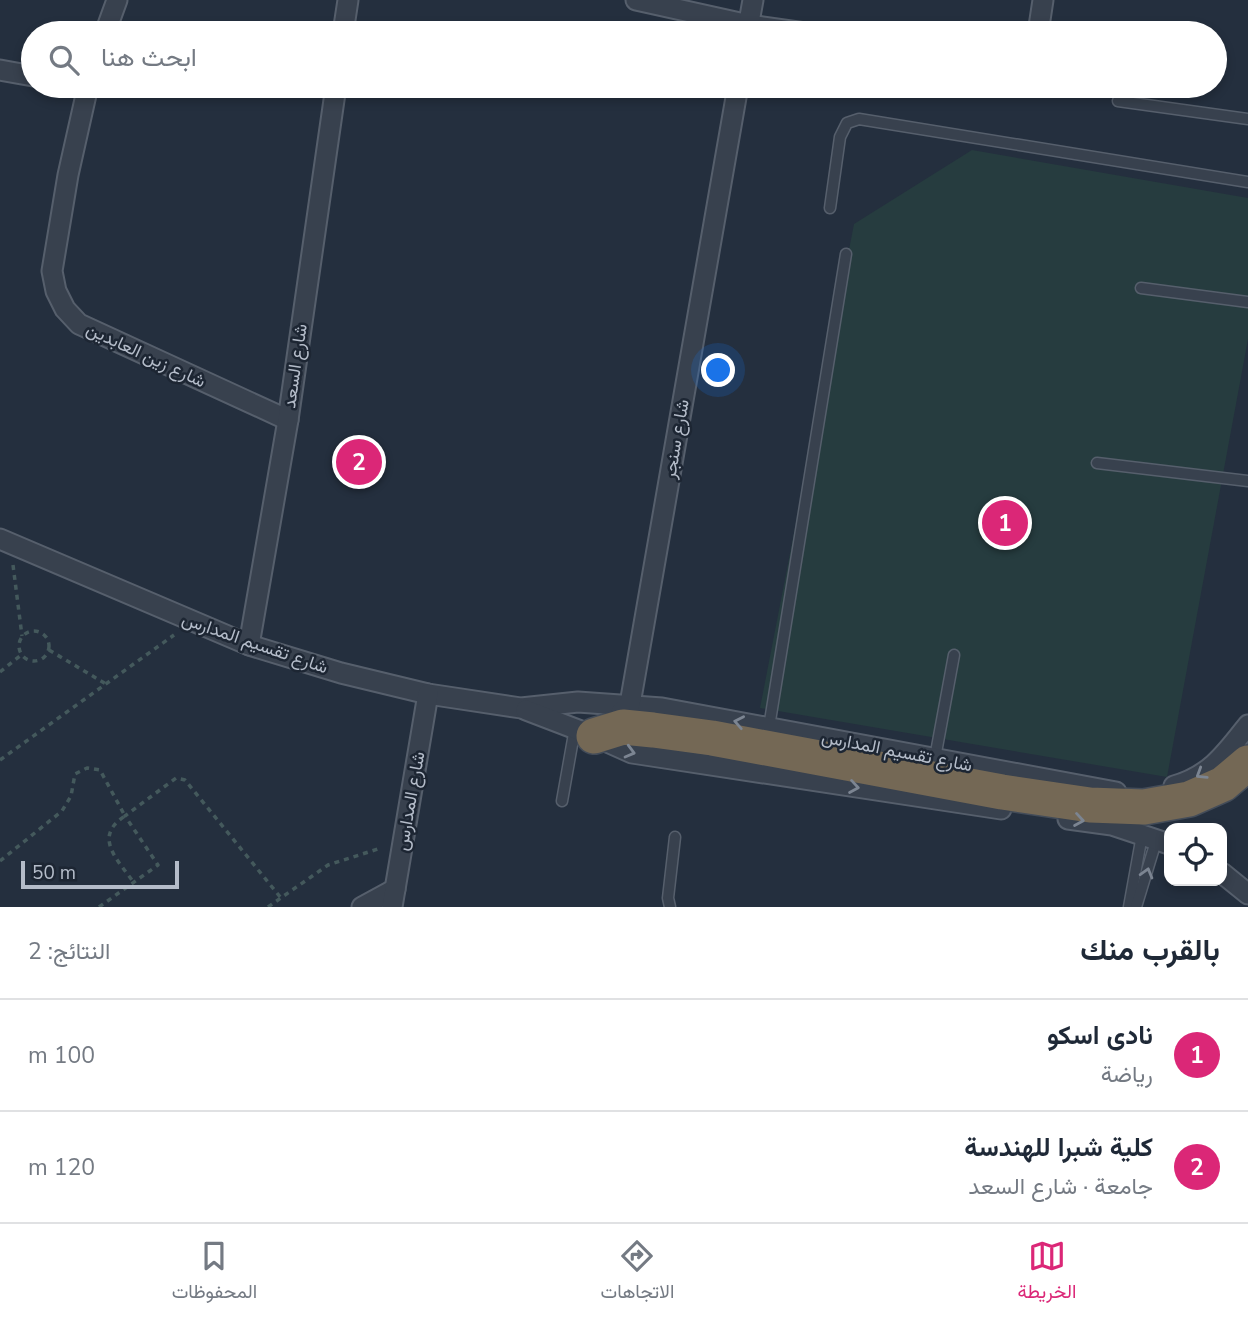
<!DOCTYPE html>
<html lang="ar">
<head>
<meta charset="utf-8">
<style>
	:root { --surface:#fff; --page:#f6f6f7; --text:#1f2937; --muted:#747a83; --line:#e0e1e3; --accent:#db2777 }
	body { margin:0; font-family:"Nunito Sans",Vazirmatn,sans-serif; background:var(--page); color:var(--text); direction:rtl }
	.controls { position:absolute; right:21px; bottom:21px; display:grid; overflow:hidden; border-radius:14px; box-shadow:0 4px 10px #0003 }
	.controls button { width:63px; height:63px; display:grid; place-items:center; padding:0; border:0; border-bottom:2px solid var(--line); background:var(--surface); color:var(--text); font:35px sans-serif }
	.scale { position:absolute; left:21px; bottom:18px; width:158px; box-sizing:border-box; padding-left:7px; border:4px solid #b4bcc9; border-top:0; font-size:19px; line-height:24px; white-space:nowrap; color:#b4bcc9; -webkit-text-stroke:5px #1d2633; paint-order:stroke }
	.you { position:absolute; left:719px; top:371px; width:24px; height:24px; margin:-18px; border:5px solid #fff; border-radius:50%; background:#1a73e8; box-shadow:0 0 0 10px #1a73e833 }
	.badge { display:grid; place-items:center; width:46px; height:46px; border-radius:50%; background:var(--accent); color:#fff; font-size:23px; font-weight:700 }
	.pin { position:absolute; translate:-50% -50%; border:4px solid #fff; box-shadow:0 2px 7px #0006 }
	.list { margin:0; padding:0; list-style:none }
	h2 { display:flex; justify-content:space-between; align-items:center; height:91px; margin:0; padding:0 28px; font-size:30px }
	h2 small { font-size:23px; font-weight:400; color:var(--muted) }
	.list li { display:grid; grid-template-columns:46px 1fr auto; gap:21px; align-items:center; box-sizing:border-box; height:112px; padding:0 28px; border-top:2px solid var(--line) }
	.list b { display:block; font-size:26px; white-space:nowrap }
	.list p { margin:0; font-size:23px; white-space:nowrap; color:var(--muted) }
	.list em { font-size:23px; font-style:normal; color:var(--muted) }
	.icon { flex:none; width:38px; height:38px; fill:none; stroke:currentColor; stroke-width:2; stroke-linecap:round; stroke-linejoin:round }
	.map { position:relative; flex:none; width:1248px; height:907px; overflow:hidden; direction:ltr }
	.search { position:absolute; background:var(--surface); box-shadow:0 4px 10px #0003; left:21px; right:21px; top:21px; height:77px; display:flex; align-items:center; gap:18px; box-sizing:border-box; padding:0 24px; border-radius:38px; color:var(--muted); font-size:26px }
	.sheet { height:315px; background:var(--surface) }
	nav { display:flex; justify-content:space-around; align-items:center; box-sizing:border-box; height:98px; border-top:2px solid var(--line); background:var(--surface); font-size:19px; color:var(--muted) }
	nav a { display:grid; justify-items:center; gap:4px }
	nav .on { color:var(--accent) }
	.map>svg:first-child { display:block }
	.pitch { fill:#263c3f }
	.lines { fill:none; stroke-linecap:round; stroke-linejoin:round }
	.lane-casing { stroke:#565f6c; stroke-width:13 }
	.street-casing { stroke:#565f6c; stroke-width:23 }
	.highway-casing { stroke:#434c59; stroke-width:38 }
	.path { stroke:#44595c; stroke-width:3.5; stroke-dasharray:5 5; stroke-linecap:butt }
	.lane { stroke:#38414e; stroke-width:10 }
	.street { stroke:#38414e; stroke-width:19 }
	.highway { stroke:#746855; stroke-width:35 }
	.oneway { stroke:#7c8592 }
	.labels { text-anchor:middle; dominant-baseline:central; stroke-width:5; stroke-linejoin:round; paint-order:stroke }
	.street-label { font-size:18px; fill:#b4bcc9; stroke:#1d2633 }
</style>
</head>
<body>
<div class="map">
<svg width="1248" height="907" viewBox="0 0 1248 907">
	<rect width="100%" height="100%" fill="#242f3e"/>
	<polygon class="pitch" points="972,150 1248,198 1248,339 1167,777 760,708 854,224"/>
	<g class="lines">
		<defs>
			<g id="lane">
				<polyline points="1118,101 1248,119"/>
				<polyline points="830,208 840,137 847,123 859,119 1248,182"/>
				<polyline points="1141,288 1248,302"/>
				<polyline points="1097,463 1248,481"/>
				<polyline points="769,727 846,254"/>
				<polyline points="935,758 954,655"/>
				<polyline points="562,801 575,728"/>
				<polyline points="670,907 668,898 675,837"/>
				<polyline points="1129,907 1142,835"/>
				<polyline points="1136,907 1157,838"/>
			</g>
			<g id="street">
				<polyline points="636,0 749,25 805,33"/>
				<polyline points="105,33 117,0"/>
				<polyline points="343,33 348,0"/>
				<polyline points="747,33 753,0"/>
				<polyline points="1038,33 1043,0"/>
				<polyline points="0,70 33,76"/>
				<polyline points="88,86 68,175 52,271 56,291 65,309 79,324 288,420"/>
				<polyline points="0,539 249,645 341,673 428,694 521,708 578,702 662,708 1116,792"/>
				<polyline points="249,645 288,420 336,86"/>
				<polyline points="526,710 594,736 632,753 1001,809"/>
				<polyline points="621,712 630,704 738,86"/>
				<path d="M 1174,786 C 1210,776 1226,753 1248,725"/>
				<polyline points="1068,819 1112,825 1169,844"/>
				<polyline points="1222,873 1248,894"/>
				<polyline points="362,907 395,889"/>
				<polyline points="392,907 428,694"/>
			</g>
			<polyline id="highway" points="594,736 623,727 653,730 712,738 1002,792 1090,805 1144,807 1189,799 1223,784 1248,763"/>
		</defs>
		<use href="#lane" class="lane-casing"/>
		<use href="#street" class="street-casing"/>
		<use href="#highway" class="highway-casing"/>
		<g class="path">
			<polyline points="13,565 22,636"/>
			<circle cx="34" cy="646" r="15"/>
			<polyline points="49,650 106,684"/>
			<polyline points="0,672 21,655"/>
			<polyline points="0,760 174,635"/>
			<path d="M 0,861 L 62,811 L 71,796 L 75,774 L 87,768 L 100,770 L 125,816 C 92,837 118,860 134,883"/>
			<polyline points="99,907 158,865 125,816 176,778 185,780 281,898"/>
			<polyline points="268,907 328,865 381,848"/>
		</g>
		<use href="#lane" class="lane"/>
		<use href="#street" class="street"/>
		<use href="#highway" class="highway"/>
	</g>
	<defs><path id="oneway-chevron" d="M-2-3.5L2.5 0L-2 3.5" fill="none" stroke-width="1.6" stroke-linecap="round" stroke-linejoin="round" transform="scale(1.75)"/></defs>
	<g class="oneway">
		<use href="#oneway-chevron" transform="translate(739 722) rotate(-169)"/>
		<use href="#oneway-chevron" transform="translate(630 752) rotate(15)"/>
		<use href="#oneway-chevron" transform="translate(1201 774) rotate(148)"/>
		<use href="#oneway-chevron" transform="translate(854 787) rotate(9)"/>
		<use href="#oneway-chevron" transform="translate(1079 820) rotate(9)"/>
		<use href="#oneway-chevron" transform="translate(1147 873) rotate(-74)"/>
	</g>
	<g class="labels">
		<g class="street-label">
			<text transform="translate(146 355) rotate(25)">شارع زين العابدين</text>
			<text transform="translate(295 366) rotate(-82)">شارع السعد</text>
			<text transform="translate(676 439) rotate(-80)">شارع سنجر</text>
			<text transform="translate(255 643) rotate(19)">شارع تقسيم المدارس</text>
			<text transform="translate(897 751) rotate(11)">شارع تقسيم المدارس</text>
			<text transform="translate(410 801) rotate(-80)">شارع المدارس</text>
		</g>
	</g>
</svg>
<div class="controls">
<button><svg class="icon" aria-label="locate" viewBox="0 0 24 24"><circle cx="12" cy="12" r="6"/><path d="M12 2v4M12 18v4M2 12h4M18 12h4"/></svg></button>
</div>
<div class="scale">50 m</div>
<div class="you"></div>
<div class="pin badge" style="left:1005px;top:523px">1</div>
<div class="pin badge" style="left:359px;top:462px">2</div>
<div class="search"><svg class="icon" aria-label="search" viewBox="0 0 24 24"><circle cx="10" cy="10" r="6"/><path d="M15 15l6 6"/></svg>ابحث هنا</div>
</div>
<section class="sheet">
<h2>بالقرب منك<small>النتائج: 2</small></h2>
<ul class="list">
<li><span class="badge">1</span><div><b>نادى اسكو</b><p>رياضة</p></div><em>100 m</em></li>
<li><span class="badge">2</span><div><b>كلية شبرا للهندسة</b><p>جامعة · شارع السعد</p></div><em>120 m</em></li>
</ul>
</section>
<nav>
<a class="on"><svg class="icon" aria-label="map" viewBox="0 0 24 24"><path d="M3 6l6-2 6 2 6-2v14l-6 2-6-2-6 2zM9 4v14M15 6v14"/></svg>الخريطة</a>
<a><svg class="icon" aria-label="directions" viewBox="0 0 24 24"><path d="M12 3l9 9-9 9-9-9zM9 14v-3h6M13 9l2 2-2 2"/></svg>الاتجاهات</a>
<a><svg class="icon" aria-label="saved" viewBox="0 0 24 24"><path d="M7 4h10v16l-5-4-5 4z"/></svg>المحفوظات</a>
</nav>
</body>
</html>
